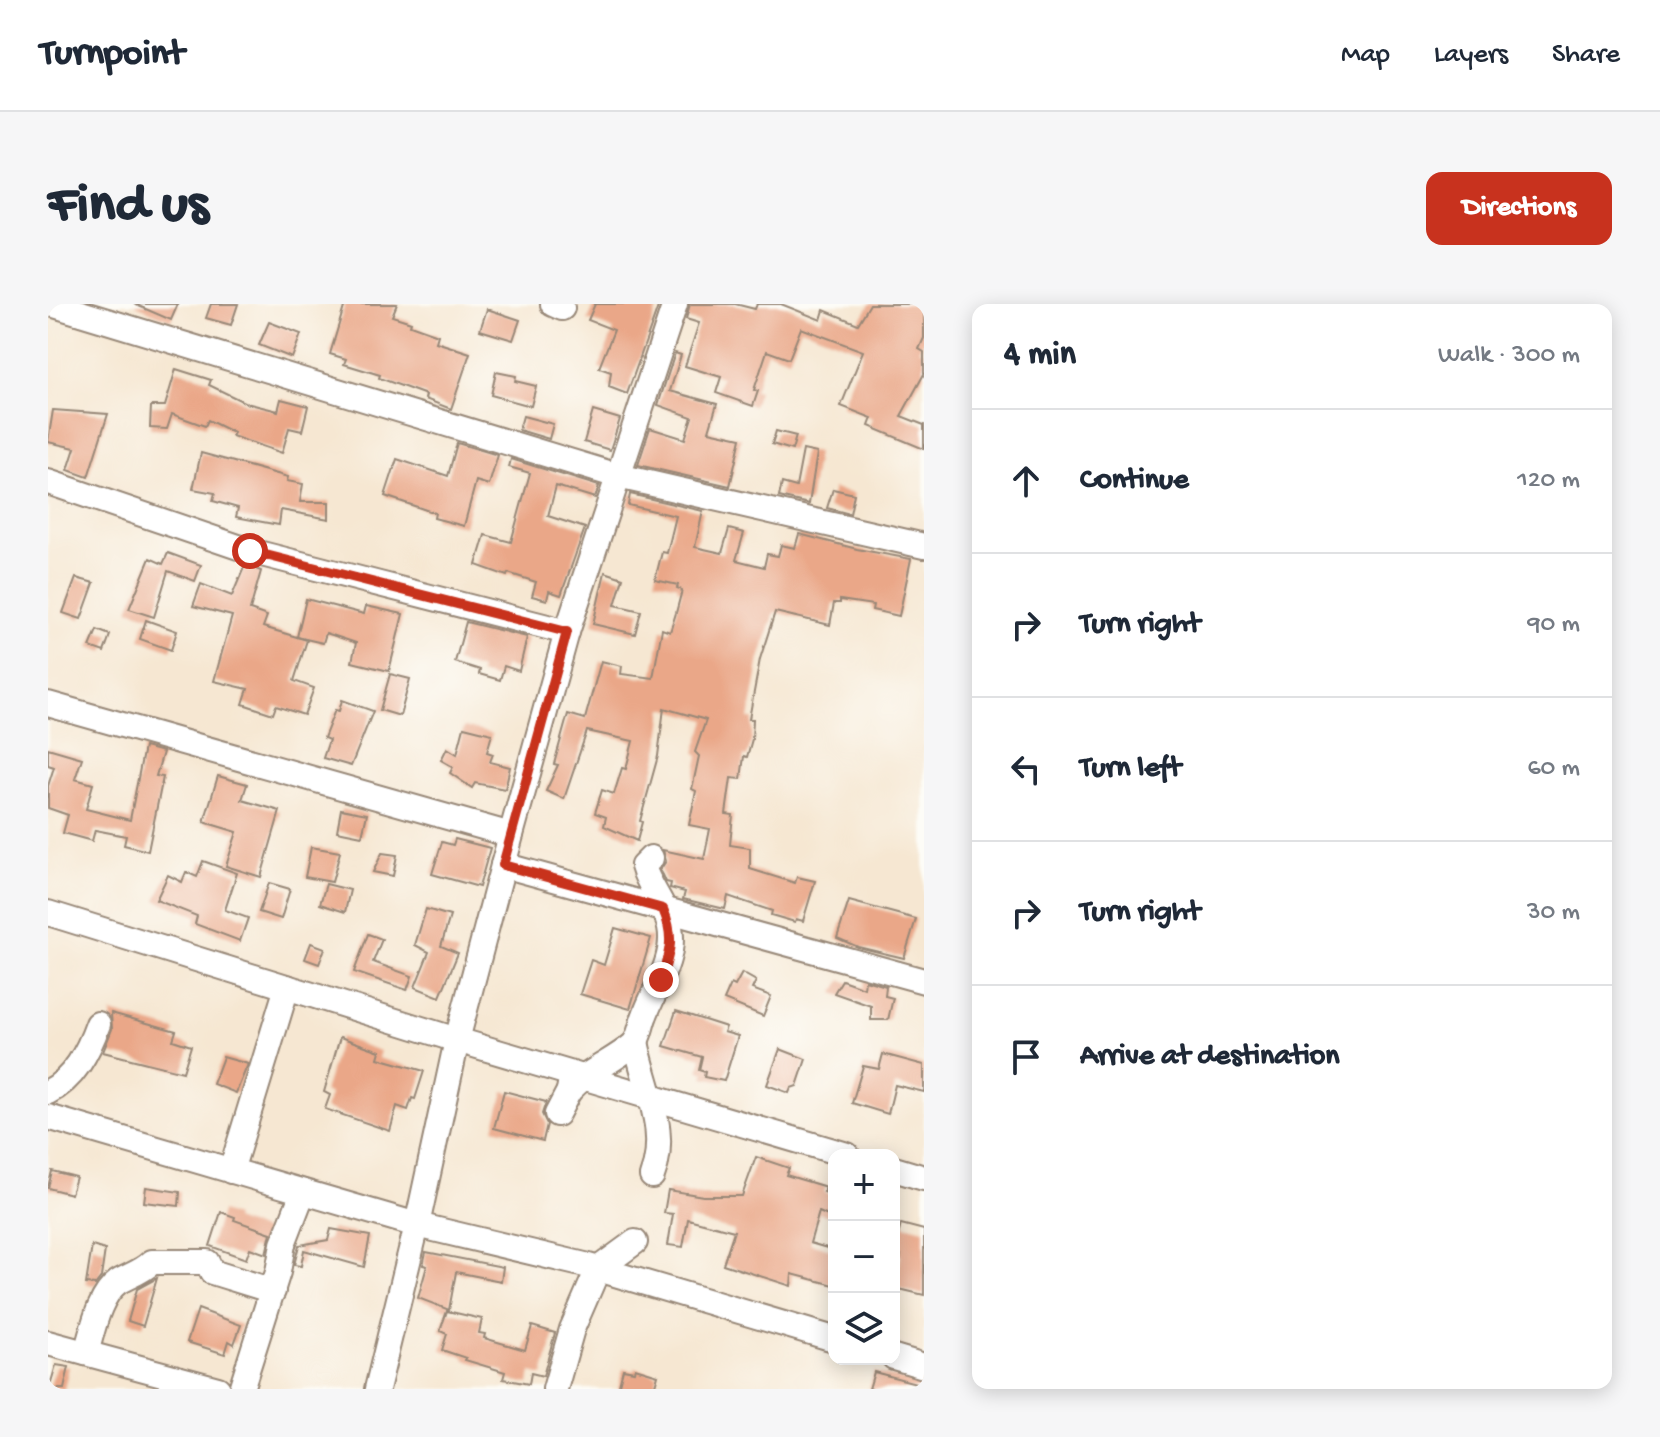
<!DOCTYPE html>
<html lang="en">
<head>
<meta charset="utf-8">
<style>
	:root { --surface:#fff; --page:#f6f6f7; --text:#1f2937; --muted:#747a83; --line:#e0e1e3; --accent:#c8321e }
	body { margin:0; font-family:"Gochi Hand",sans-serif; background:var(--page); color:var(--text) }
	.controls { position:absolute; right:24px; bottom:24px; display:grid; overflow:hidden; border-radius:16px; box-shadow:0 4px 20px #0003 }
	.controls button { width:72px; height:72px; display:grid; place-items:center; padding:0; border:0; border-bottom:2px solid var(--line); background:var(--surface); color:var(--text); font:40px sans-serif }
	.stop { position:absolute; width:24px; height:24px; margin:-18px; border:6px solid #c8321e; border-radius:50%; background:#fff }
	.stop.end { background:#c8321e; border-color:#fff; box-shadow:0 2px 8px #0008 }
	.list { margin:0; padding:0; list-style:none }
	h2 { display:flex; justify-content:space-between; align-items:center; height:104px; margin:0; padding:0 32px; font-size:34px }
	h2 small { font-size:26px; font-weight:400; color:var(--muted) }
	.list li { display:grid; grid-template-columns:52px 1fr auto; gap:24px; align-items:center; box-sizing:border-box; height:144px; padding:0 32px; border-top:2px solid var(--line) }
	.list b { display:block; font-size:30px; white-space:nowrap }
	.list em { font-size:26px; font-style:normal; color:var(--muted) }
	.icon { flex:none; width:44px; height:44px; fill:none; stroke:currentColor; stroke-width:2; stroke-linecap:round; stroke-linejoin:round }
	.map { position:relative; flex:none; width:876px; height:1085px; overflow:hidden; border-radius:16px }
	header { display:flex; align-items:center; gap:48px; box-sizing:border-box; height:112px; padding:0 40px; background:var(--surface); border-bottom:2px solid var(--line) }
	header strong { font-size:38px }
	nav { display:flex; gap:44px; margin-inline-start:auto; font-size:28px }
	.intro { display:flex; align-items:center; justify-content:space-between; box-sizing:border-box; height:192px; padding:0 48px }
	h1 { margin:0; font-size:56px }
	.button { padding:20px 36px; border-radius:16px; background:var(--accent); color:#fff; font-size:28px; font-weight:700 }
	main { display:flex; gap:48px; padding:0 48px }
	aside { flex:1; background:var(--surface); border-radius:16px; box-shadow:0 4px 20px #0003 }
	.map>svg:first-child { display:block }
	.building { fill:#eaa788 }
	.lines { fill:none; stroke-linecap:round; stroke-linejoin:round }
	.minor-casing { stroke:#988878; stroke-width:28 }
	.minor { stroke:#fff; stroke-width:24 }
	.route { stroke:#c8321e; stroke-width:10 }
</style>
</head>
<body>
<header>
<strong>Turnpoint</strong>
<nav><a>Map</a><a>Layers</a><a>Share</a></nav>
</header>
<div class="intro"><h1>Find us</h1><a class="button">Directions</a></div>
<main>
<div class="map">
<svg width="876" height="1085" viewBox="0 0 876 1085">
	<rect width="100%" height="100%" fill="#fdfcf7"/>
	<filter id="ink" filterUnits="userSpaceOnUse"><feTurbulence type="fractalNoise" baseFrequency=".0125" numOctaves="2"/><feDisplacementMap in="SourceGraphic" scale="16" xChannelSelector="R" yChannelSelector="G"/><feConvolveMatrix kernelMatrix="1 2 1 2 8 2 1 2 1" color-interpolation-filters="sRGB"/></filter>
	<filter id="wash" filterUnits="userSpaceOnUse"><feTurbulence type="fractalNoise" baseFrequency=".006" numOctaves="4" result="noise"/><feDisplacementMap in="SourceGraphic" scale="32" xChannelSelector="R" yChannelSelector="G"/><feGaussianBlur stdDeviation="1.8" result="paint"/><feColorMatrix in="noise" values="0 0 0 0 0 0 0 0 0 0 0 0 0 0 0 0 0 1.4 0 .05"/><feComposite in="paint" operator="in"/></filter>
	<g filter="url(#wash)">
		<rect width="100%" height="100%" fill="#f6e7d2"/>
		<g id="blocks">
			<g class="building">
				<polygon points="86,0 130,0 123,16"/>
				<polygon points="163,0 190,0 183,21 158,14"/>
				<polygon points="297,0 349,0 344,12 363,18 362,21 390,31 388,38 422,49 403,105 377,95 378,91 331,74 332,71 296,60 298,55 282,50"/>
				<polygon points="547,0 611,0 579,90 561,83 563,68 551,64 566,26 540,16"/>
				<polygon points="642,0 687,0 707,5 709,0 733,0 773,16 776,6 810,20 822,0 876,0 876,34 871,45 876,48 876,70 853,112 876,121 876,145 821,122 824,114 793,102 815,47 753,24 741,55 719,47 706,86 710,87 705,102 668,89 673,73 637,62 651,19 638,15"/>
				<polygon points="439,5 472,16 465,36 432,26"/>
				<polygon points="221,18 253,30 244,54 211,41"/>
				<polygon points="627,49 633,51 622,87 669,100 661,127 693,134 682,182 590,161 602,124 637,135 644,113 610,101"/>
				<polygon points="128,65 163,76 161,81 198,99 230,107 233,95 260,102 254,127 241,124 234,149 184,132 186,129 160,116 157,122 124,110 119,125 102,124 103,102 117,102"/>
				<polygon points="448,68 468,72 467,77 488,82 483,102 443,91"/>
				<polygon points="5,106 60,110 40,173 20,166 27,144 0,138"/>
				<polygon points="545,107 572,115 562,146 536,138"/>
				<polygon points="475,112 505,120 501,135 471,126"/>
				<polygon points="728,127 748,132 744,146 724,140"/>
				<polygon points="409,139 450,151 441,181 428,177 416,222 386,214 387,209 337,192 349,155 400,172"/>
				<polygon points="755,146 769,149 761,200 731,193 734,179 748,183"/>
				<polygon points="153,149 240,173 239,177 255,180 252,198 281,198 281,215 233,206 231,221 188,213 190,204 165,197 167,189 145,185"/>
				<polygon points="463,155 551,182 547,194 508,182 500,212 537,224 513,291 501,287 499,296 484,292 488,278 460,269 459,272 428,261 437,231 463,238 482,169 461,163"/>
				<polygon points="785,185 806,190 802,210 779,204"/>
				<polygon points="582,190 655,207 647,243 674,249 681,225 696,229 688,256 716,263 719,250 730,252 733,241 747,244 751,230 809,245 863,255 851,312 824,306 825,301 792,296 792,299 786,299 782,321 727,308 712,355 701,415 705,415 704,435 699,453 696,452 693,475 683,474 678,510 685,511 682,541 702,544 702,565 747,579 749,573 767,577 755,617 748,615 747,618 723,611 724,607 680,592 677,605 635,595 637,588 622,584 623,579 618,578 615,571 612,566 618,557 615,546 656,555 662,525 641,521 648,487 644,485 651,452 647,448 658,416 616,404 610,452 592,517 594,518 589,537 556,522 558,513 547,509 554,486 566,490 574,464 578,465 585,437 539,427 516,495 498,487 510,461 506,460 520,410 537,415 553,357 574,362 573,370 605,374 614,325 622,328 628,309 634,286 629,284 630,281 607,276 614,248 619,249 628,212 580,201"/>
				<polygon points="120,249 153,261 147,277 120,267 106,313 81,305 102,254 115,260"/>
				<polygon points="197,261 213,267 202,306 219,312 215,323 259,336 246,377 266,384 256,411 228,402 225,410 195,400 200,385 166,377 184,312 145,302 153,280 184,292"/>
				<polygon points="557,268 575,274 567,301 593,307 587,330 545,320"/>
				<polygon points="28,274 46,279 33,315 15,309"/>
				<polygon points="258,295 316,310 318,302 355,310 341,367 304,358 308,339 278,329 275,339 249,333"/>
				<polygon points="98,316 129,327 123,346 92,335"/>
				<polygon points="418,318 479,333 471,367 456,362 452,376 431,370 432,366 407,358"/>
				<polygon points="49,326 62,331 56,348 42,343"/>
				<polygon points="342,370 362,375 352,412 332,406"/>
				<polygon points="294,396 325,407 303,462 275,454 281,436 276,434 287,406 291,407"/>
				<polygon points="416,423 444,430 439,448 445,450 442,458 462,463 457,485 427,479 424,484 402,469 405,463 393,456 399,444 409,450"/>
				<polygon points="96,443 115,448 108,472 115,473 100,547 76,541 78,532 47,526 44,537 15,529 20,511 0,504 0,482 6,463 0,461 0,444 34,454 27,475 45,480 38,505 82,516"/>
				<polygon points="170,472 199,480 194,496 232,507 213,573 178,562 189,528 156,518"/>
				<polygon points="293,505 319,510 314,532 289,527"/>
				<polygon points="407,535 442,544 431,583 384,570 394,538 405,541"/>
				<polygon points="263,543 292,548 284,578 257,573"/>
				<polygon points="334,549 349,551 345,572 325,568"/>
				<polygon points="155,557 189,569 177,606 200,614 192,637 147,620 149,612 108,596 120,571 134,578 138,568 149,573"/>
				<polygon points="221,579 242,585 233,615 211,608"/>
				<polygon points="278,580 302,586 297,608 272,600"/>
				<polygon points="801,597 868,615 856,654 810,643 789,634"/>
				<polygon points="378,605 402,612 393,642 410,649 392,693 367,683 381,648 367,641"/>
				<polygon points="567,624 603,634 582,705 532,690 543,656 556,661"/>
				<polygon points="320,630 334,635 325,658 364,672 359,686 306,668"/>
				<polygon points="263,639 277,644 271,660 257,655"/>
				<polygon points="694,669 708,677 704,685 723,692 715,712 676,696 683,680 687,682"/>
				<polygon points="794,676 816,684 817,676 838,682 837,692 845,694 840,716 823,716 823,702 786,689"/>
				<polygon points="628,707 678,723 676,728 690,732 676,777 656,773 657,768 651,766 654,753 616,742"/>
				<polygon points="63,709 128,727 125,736 143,742 135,768 55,748 64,725"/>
				<polygon points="292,733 332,747 330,754 376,767 367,795 364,794 360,806 349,802 342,827 277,805 282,791 276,788"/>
				<polygon points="732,745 758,755 749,782 743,784 741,789 719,781"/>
				<polygon points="835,750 876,761 876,788 847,781 840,810 804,799 815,762 831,765"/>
				<polygon points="175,753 200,760 188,789 165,780"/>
				<polygon points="456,787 498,798 494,810 499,820 495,837 446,824"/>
				<polygon points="708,853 741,864 738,871 778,883 776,888 786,892 786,904 782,913 771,908 762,939 786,946 786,981 744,970 743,982 675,960 686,927 640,915 635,943 620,941 625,910 616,909 620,886 655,892 694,892"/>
				<polygon points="4,867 28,873 23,890 0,884"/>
				<polygon points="98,883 132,888 131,902 96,898"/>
				<polygon points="173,908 187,913 186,916 223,929 218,950 202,944 198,955 162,942"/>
				<polygon points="853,920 876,926 876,991 847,984 853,951 847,950 848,941"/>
				<polygon points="283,925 322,932 316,963 256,946 253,962 246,961 251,941 280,936"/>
				<polygon points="44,942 57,946 53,973 47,981 38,980"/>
				<polygon points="378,948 455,963 453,977 408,968 401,1006 370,994 379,962 375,961"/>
				<polygon points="109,974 95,1022 80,1017 89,985"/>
				<polygon points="150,1005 193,1021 186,1040 181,1037 177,1050 139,1038"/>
				<polygon points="399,1007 434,1015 431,1029 437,1030 436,1034 477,1046 484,1022 507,1029 495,1072 483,1069 481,1080 455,1075 457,1068 417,1056 418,1054 394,1046 399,1030 392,1027"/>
				<polygon points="8,1061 21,1063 16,1085 1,1085"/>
				<polygon points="587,1064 610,1071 606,1085 570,1085 575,1065 586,1067"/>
				<polygon points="826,1068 872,1080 872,1085 821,1085"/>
			</g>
		</g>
	</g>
	<g filter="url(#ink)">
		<use href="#blocks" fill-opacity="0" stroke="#988878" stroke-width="2"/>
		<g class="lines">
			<defs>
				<g id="minor">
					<polyline points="3,0 570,172 876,242"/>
					<polyline points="505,0 514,4"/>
					<polyline points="0,178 202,247 519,328"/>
					<polyline points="0,400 463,531"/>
					<polyline points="455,561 876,677"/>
					<polyline points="0,609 409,736 799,851"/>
					<path d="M 588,737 C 596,783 622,826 604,872"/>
					<path d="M 521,787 C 540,766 565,758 586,740 C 592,733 593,720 597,711 C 607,684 628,654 622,623 C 618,600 601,584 595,562 L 603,554"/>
					<path d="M 0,788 C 26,775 40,748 50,720"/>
					<polyline points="509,810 521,787 523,774"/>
					<polyline points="0,813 369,921 537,961 786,1035"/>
					<polyline points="846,865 876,874"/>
					<polyline points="183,867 239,683"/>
					<polyline points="0,1039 170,1085"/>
					<path d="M 38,1049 C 45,1026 50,993 70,978 C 82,971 94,968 104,958 L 159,958 L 164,968 L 225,987"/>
					<polyline points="846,1053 876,1062"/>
					<polyline points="193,1085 230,968 235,940 255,888"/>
					<polyline points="329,1085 369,921 409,736 463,531 519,328 627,0"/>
					<polyline points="507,1085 524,1025 550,965 587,938"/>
				</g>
			</defs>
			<use href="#minor" class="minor-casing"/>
			<use href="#minor" class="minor"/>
		</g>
	</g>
	<g class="lines" filter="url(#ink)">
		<path class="route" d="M 202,247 L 519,328 L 455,561 L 615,605 C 627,633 622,648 613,676"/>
	</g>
</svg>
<div class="controls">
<button>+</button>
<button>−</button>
<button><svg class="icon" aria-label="layers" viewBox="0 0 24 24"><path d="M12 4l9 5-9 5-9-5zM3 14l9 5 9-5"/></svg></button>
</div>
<div class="stop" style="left:202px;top:247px"></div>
<div class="stop end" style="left:613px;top:676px"></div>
</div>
<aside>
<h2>4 min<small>Walk · 300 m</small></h2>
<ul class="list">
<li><svg class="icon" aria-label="ahead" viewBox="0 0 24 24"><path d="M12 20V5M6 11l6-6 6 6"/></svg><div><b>Continue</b></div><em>120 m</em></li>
<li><svg class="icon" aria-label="right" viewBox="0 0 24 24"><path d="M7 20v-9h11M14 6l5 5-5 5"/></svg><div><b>Turn right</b></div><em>90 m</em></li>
<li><svg class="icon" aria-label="left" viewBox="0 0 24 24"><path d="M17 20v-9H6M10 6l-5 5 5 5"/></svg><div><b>Turn left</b></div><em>60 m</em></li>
<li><svg class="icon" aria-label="right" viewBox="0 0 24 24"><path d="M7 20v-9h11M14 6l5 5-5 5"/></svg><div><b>Turn right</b></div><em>30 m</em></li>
<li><svg class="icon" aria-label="arrive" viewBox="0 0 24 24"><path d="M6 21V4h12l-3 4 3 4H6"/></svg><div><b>Arrive at destination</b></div></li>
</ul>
</aside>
</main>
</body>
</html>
